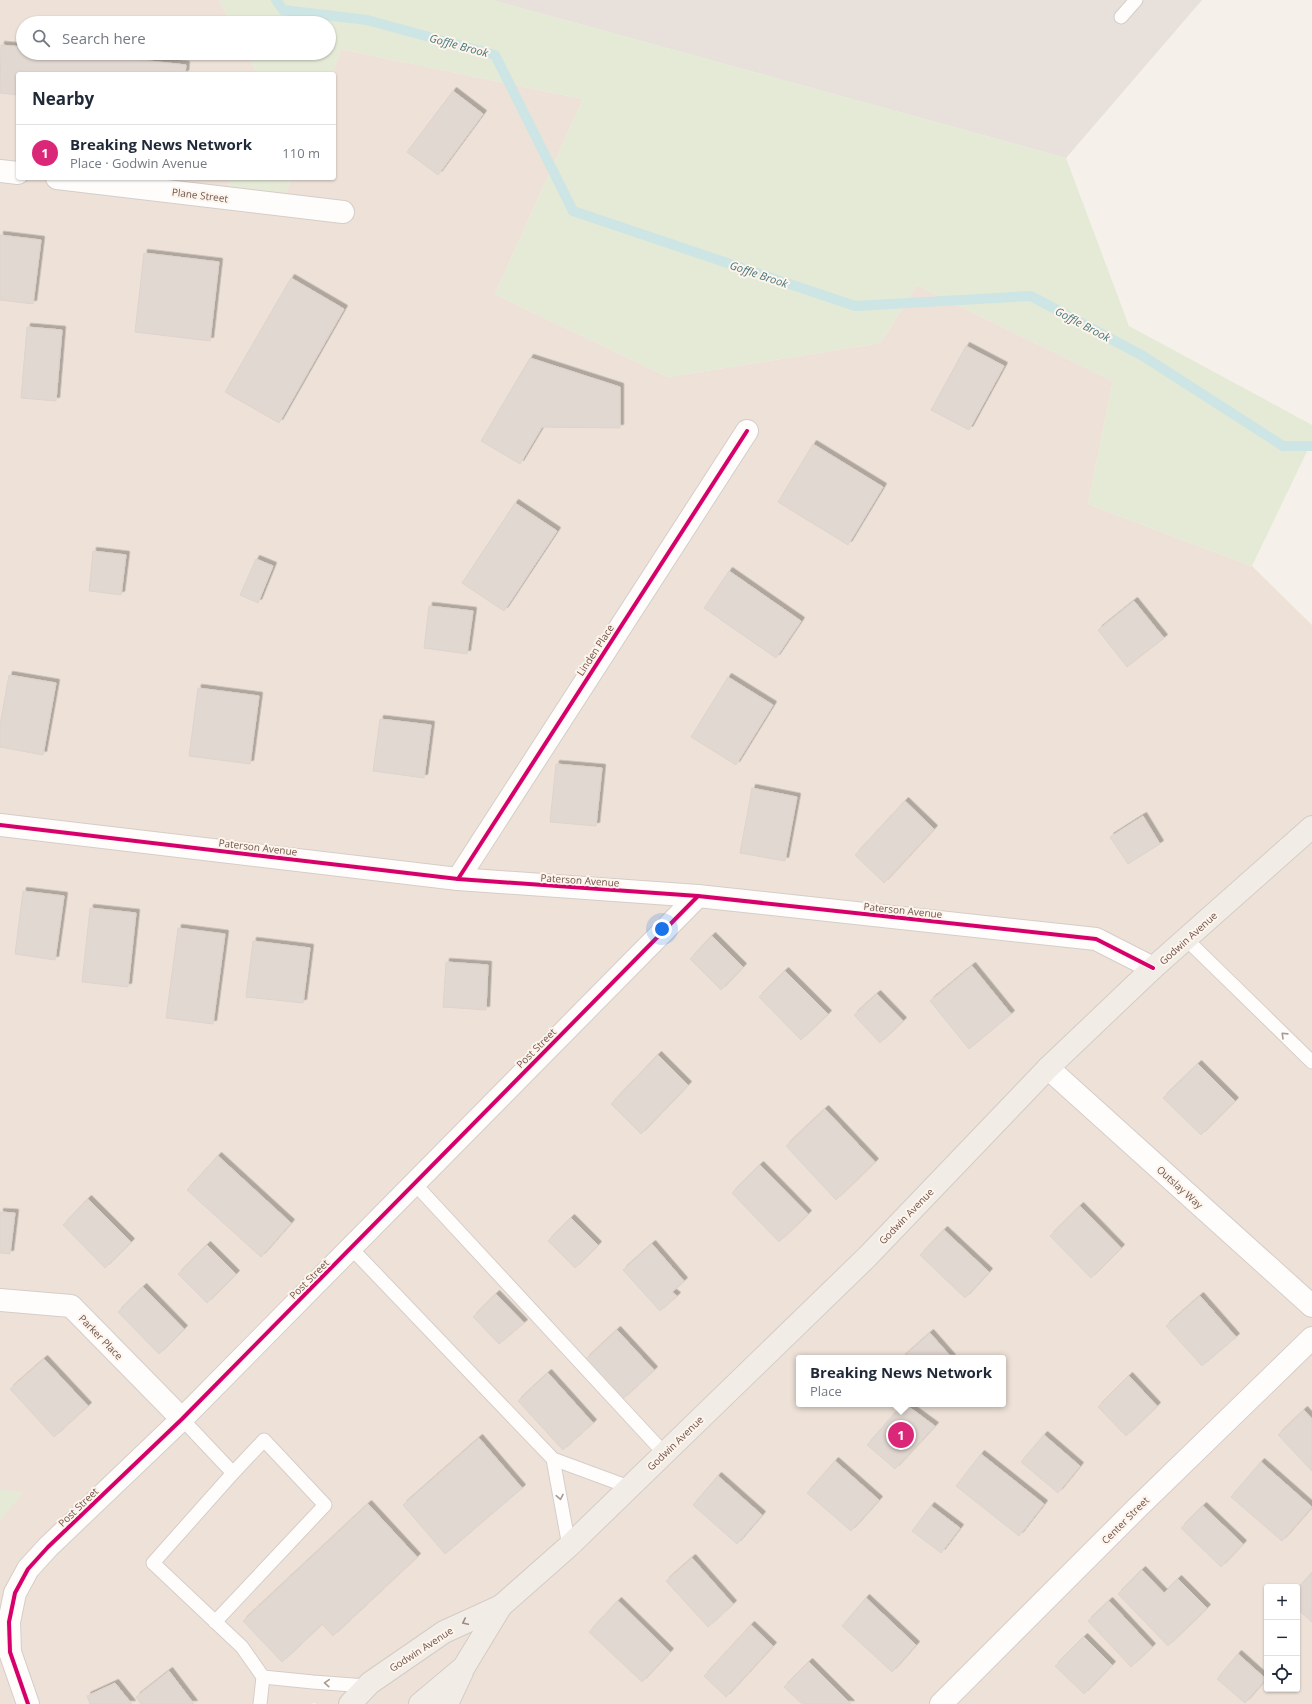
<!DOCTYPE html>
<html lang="en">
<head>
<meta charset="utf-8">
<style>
	:root { --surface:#fff; --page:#f6f6f7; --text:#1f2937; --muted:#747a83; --line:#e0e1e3; --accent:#db2777 }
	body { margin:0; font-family:"Open Sans",sans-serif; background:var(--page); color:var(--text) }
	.controls { position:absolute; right:12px; bottom:12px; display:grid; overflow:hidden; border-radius:4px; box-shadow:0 1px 3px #0004 }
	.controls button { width:36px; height:36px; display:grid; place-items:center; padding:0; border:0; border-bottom:1px solid var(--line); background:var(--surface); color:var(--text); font:20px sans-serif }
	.you { position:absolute; left:662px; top:929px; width:14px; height:14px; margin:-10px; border:3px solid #fff; border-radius:50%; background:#1a73e8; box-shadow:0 0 0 6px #1a73e833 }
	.badge { display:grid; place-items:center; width:26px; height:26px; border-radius:50%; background:var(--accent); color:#fff; font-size:13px; font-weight:700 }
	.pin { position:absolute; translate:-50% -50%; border:2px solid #fff; box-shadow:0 1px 4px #0006 }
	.popup { position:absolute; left:796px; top:1355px; width:210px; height:52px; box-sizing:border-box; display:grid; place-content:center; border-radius:4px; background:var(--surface); filter:drop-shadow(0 1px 3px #0005); font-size:13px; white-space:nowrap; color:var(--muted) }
	.popup b { font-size:15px; color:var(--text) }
	.popup::after { content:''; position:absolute; left:50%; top:100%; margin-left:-8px; border:8px solid transparent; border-top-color:var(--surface) }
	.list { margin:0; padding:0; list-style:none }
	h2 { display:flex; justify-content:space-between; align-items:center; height:52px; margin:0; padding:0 16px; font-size:17px }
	h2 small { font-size:13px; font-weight:400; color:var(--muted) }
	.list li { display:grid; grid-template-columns:26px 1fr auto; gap:12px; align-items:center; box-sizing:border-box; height:56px; padding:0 16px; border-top:1px solid var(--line) }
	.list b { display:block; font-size:15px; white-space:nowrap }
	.list p { margin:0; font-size:13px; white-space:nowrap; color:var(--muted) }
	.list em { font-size:13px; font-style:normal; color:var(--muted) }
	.icon { flex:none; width:22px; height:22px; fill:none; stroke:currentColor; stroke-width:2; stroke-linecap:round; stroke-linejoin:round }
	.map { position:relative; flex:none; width:1312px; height:1704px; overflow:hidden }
	.search { position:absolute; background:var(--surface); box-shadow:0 1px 3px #0004; left:16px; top:16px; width:320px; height:44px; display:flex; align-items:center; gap:10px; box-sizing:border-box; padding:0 14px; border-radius:22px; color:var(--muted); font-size:15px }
	.panel { position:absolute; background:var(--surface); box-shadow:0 1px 3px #0004; left:16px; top:72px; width:320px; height:108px; border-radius:4px }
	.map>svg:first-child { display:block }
	.residential { fill:#eee2d8; fill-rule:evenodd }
	.industrial { fill:#e7e0db }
	.green { fill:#e4ead6 }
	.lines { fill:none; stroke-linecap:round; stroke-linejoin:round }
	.stream { stroke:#cde5e4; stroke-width:10 }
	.building { fill:#e2d8d2; stroke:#ded3cd; filter:url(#shadow) }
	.service-casing { stroke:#d5cdc8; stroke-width:15 }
	.minor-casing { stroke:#d5cdc8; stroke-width:24 }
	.primary-casing { stroke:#d4cbc7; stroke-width:24 }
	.service { stroke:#fefdfc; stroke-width:13 }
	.minor { stroke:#fefdfc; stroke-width:22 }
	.primary { stroke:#f1ece6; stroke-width:22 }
	.cycleway-casing { stroke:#fdf4ec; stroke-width:6 }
	.cycleway { stroke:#d6006c; stroke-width:4 }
	.oneway { stroke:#a99993 }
	.oneway2 { stroke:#9d8a83 }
	.labels { text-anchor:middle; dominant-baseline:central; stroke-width:4; stroke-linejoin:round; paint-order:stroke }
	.street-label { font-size:10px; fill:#70564d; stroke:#fdf4ec }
	.water-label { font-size:11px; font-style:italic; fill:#46777b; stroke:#fdf4ec }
</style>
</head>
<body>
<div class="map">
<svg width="1312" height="1704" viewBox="0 0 1312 1704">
	<defs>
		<filter id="shadow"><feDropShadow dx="3.5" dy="-3.5" stdDeviation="0" flood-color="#0004"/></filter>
	</defs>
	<rect width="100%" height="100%" fill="#f6f0ea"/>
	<path class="residential" d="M 0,0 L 219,0 L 231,23 L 23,23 L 23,53 L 246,53 L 258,74 L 18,74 L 18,178 L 230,178 L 227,191 L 283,200 L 291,178 L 334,178 L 334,74 L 332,74 L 341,49 L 583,99 L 495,294 L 668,377 L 880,343 L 917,285 L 1113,381 L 1088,504 L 1252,566 L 1312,625 L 1312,1704 L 316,1704 L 315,1703 L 311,1704 L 0,1704 ZM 799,1358 L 1003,1358 L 1003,1404 L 799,1404 ZM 1267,1587 L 1297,1587 L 1297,1689 L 1267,1689 Z"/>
	<polygon class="industrial" points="492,0 1202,0 1066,158"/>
	<g class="green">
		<polygon points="219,0 492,0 1066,158 1129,326 1312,425 1312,441 1252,566 1088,504 1113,381 917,285 880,343 668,377 495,294 583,99 341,49 332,74 258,74 246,53 329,53 329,23 231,23"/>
		<polygon points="230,178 291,178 283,200 227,191"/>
		<polygon points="0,1490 23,1492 0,1521"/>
	</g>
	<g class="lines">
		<polyline class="stream" points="276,0 283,10 367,20 495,55 573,211 855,306 1031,296 1143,356 1283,446 1312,446"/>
	</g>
	<g class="building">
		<polygon points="1,45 23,47 23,53 75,53 186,65 185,74 18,74 18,95 0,93"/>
		<polygon points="453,91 483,114 438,175 407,152"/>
		<polygon points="0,235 41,240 33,304 0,300"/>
		<polygon points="144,253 219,262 210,341 135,332"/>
		<polygon points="291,278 344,309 279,423 225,392"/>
		<polygon points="27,327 62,330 56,401 21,398"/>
		<polygon points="966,346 1004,366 969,430 931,410"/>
		<polygon points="530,358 620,387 620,428 542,427 520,464 481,441"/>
		<polygon points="813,444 883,487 848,545 778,502"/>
		<polygon points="515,503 557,531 504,611 462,583"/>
		<polygon points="93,551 126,555 121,595 89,591"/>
		<polygon points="256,559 273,566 258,603 240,595"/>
		<polygon points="729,571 801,621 776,658 704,608"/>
		<polygon points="1134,601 1164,638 1127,667 1098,630"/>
		<polygon points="429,606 473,611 467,654 424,648"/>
		<polygon points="9,675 56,683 43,755 0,747 0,725"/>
		<polygon points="728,677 773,705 736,765 691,737"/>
		<polygon points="198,688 259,696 250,764 189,756"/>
		<polygon points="380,719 431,725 424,778 373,771"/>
		<polygon points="556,764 602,768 596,826 550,822"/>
		<polygon points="752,788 797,797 785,861 740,853"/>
		<polygon points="905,801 934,829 884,883 855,855"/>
		<polygon points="1143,816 1160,844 1128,864 1110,837"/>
		<polygon points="23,891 64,896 55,960 15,954"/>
		<polygon points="90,908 136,913 128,987 82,982"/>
		<polygon points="178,928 225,934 213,1024 166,1018"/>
		<polygon points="712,936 743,967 721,990 690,959"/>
		<polygon points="253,941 310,948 303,1003 246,997"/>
		<polygon points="446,962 488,965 486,1010 443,1007"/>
		<polygon points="972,966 1011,1014 969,1049 930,1001"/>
		<polygon points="785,971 828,1014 801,1040 759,997"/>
		<polygon points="877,994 903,1021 880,1043 854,1015"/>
		<polygon points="658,1055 688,1085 641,1134 611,1104"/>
		<polygon points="1198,1064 1235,1101 1201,1135 1163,1098"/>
		<polygon points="825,1109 875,1162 836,1200 786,1146"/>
		<polygon points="218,1156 291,1223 261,1257 187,1190"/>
		<polygon points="760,1165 808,1214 779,1242 732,1193"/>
		<polygon points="88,1199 131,1242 105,1268 63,1225"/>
		<polygon points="1080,1206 1121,1248 1091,1278 1050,1236"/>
		<polygon points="0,1212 15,1213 10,1254 0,1253"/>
		<polygon points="571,1218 598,1245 575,1268 548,1241"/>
		<polygon points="944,1230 989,1272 965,1298 920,1255"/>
		<polygon points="652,1244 684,1281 672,1292 677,1296 660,1311 623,1270"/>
		<polygon points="207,1245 236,1274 207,1303 178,1274"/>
		<polygon points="143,1287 184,1329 159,1354 118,1312"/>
		<polygon points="496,1294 524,1323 499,1344 473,1317"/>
		<polygon points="1200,1296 1236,1337 1202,1366 1166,1326"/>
		<polygon points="617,1330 654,1370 623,1399 586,1359"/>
		<polygon points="930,1333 952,1358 902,1358"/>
		<polygon points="44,1359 88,1406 54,1437 10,1389"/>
		<polygon points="548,1373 593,1423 563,1450 518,1401"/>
		<polygon points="1129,1376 1157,1406 1126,1436 1098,1407"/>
		<polygon points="903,1404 905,1404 935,1426 895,1469 867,1445"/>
		<polygon points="1304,1410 1312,1419 1312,1471 1278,1435"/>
		<polygon points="1044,1435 1080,1466 1058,1493 1021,1462"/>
		<polygon points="479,1438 522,1488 445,1554 403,1505"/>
		<polygon points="981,1454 1044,1504 1019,1536 956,1486"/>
		<polygon points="835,1461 879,1500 851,1531 807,1493"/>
		<polygon points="1261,1462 1312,1507 1282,1541 1231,1497"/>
		<polygon points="718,1476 762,1515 737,1544 693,1505"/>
		<polygon points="368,1504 417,1557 333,1636 322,1624 282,1662 243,1621"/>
		<polygon points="931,1506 960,1528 941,1553 912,1531"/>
		<polygon points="1203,1506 1243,1544 1221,1567 1181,1528"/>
		<polygon points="692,1558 733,1604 708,1627 666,1581"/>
		<polygon points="1142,1570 1164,1593 1178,1579 1207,1608 1168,1646 1118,1594"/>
		<polygon points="1312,1573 1312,1622 1297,1609 1297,1589"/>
		<polygon points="866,1598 916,1645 892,1672 842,1626"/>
		<polygon points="618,1601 670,1652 642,1682 589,1632"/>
		<polygon points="1109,1601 1152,1647 1131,1667 1088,1621"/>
		<polygon points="751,1625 773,1646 726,1697 704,1676"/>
		<polygon points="1084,1637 1112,1665 1084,1694 1055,1666"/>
		<polygon points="1238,1654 1266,1679 1245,1703 1217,1679"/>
		<polygon points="809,1662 851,1704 802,1704 784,1687"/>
		<polygon points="169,1671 194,1704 141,1704 136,1697"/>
		<polygon points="115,1683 132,1704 90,1704 87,1696"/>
	</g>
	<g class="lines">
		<defs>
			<g id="service">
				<polyline points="1121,17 1136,0"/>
				<polyline points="1186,939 1312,1062"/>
				<polyline points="414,1183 664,1453"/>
				<polyline points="351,1248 553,1459 629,1487"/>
				<polyline points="182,1419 233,1473 153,1563 242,1647 263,1677 260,1704"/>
				<polyline points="553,1459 569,1546"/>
				<polyline points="215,1622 325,1505 264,1440 233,1473"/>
				<polyline points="263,1677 313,1682 366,1686"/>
			</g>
			<g id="minor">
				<polyline points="0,171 18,173"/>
				<polyline points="57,178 343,212"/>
				<polyline points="0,825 458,879 698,896 1096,939 1153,968"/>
				<polyline points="458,879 747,431"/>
				<polyline points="1048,1068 1312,1306"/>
				<polyline points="0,1300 71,1306 182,1419"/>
				<polyline points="28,1704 10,1652 9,1622 15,1593 28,1569 48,1547 182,1419 698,896"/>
				<polyline points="941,1704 1137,1508 1312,1338"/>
			</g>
			<g id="primary">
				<polyline points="350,1704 370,1683 444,1632 501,1606 569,1546 867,1257 1048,1068 1153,968 1312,827"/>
				<polyline points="420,1704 464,1667 501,1606"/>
				<polyline points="447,1704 462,1672"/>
			</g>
		</defs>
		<use href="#service" class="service-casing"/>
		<use href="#minor" class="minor-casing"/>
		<use href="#primary" class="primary-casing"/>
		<use href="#service" class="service"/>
		<use href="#minor" class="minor"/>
		<use href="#primary" class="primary"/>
		<defs>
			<g id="cycleway">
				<polyline points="0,825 458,879 698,896 1096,939 1153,968"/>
				<polyline points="458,879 747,431"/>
				<polyline points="28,1704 10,1652 9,1622 15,1593 28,1569 48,1547 182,1419 698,896"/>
			</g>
		</defs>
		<use href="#cycleway" class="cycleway-casing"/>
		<use href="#cycleway" class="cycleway"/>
	</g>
	<defs><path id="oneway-chevron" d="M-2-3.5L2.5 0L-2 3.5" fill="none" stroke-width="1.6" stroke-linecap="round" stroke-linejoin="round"/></defs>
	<g class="oneway">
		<use href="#oneway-chevron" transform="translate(1284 1035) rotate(-136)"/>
		<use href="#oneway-chevron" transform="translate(560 1497) rotate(79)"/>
		<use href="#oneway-chevron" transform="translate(327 1683) rotate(-176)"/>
	</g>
	<use class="oneway2" href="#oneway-chevron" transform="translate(465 1622) rotate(155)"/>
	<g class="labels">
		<g class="street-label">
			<text transform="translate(200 195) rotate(7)">Plane Street</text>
			<text transform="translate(595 650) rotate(-57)">Linden Place</text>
			<text transform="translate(258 847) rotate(7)">Paterson Avenue</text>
			<text transform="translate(580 880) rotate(4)">Paterson Avenue</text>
			<text transform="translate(903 910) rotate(6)">Paterson Avenue</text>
			<text transform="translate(1188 938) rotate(-42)">Godwin Avenue</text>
			<text transform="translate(536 1048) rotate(-45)">Post Street</text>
			<text transform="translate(1180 1187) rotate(42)">Outslay Way</text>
			<text transform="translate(906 1216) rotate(-46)">Godwin Avenue</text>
			<text transform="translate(309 1279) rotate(-45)">Post Street</text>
			<text transform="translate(101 1337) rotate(46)">Parker Place</text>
			<text transform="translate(675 1443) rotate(-44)">Godwin Avenue</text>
			<text transform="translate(78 1507) rotate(-44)">Post Street</text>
			<text transform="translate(1125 1520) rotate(-45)">Center Street</text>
			<text transform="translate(421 1649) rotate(-33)">Godwin Avenue</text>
		</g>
		<g class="water-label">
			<text transform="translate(459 45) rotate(15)">Goffle Brook</text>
			<text transform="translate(759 274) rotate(19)">Goffle Brook</text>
			<text transform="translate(1083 324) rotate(28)">Goffle Brook</text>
		</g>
	</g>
</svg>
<div class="controls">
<button>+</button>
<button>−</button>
<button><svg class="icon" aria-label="locate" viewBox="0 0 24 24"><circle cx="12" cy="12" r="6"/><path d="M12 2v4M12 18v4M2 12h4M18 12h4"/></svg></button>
</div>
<div class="you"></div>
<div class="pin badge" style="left:901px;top:1435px">1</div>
<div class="popup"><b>Breaking News Network</b>Place</div>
<div class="search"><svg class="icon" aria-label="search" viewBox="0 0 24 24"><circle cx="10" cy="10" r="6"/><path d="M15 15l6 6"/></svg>Search here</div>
<section class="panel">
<h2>Nearby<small></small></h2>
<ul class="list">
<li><span class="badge">1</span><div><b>Breaking News Network</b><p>Place · Godwin Avenue</p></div><em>110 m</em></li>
</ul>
</section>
</div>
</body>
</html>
